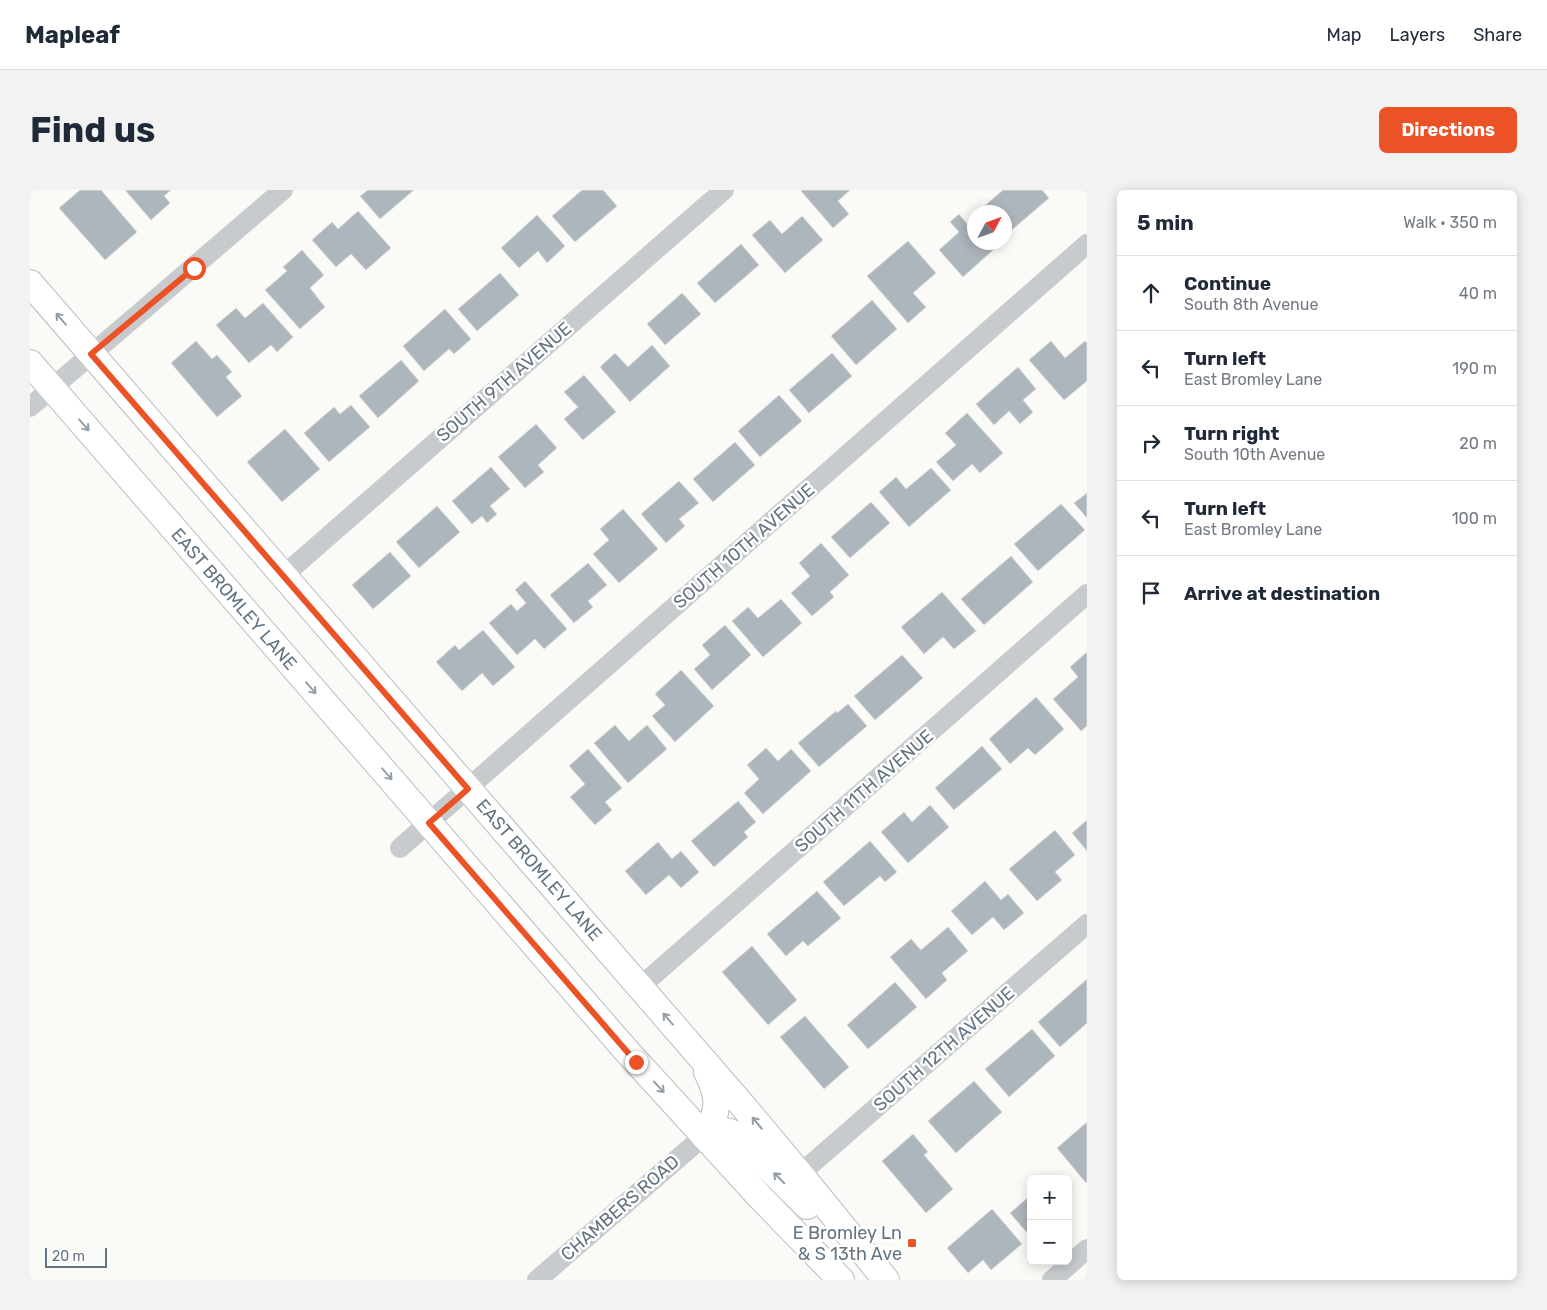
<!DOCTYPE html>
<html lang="en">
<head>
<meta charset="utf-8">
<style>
	:root { --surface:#fff; --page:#f2f2f3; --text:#1f2937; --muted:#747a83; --line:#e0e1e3; --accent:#eb5326 }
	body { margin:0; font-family:Rubik,sans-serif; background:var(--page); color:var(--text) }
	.controls { position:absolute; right:15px; bottom:15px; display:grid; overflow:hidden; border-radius:8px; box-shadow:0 2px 12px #0003 }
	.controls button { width:45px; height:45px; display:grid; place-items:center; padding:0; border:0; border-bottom:1px solid var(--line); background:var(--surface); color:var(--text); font:25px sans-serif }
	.compass { position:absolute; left:937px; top:15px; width:45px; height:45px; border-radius:50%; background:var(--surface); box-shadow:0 2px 12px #0003; rotate:49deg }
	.scale { position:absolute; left:15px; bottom:12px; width:62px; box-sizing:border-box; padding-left:5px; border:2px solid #637583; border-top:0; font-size:14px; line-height:18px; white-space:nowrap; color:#637583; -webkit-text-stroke:4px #fff; paint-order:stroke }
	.stop { position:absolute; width:15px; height:15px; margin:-11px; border:4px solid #eb5326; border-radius:50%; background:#fff }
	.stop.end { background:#eb5326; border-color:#fff; box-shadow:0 1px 5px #0008 }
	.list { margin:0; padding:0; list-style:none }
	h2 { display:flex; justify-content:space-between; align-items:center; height:65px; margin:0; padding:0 20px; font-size:21px }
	h2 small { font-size:16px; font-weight:400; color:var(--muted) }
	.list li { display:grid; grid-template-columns:32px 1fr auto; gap:15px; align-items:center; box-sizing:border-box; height:75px; padding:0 20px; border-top:1px solid var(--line) }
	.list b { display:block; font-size:19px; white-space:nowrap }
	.list p { margin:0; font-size:16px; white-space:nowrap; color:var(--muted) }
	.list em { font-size:16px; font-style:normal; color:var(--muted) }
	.icon { flex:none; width:28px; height:28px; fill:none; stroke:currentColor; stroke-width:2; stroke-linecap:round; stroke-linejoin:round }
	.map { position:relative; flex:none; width:1057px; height:1090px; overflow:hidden; border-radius:8px }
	header { display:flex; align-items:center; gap:30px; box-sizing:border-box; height:70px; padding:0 25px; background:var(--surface); border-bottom:1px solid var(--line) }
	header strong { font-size:24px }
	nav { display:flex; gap:28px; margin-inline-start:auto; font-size:18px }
	.intro { display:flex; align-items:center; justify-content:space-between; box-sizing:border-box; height:120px; padding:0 30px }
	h1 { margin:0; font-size:35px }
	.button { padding:12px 22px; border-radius:8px; background:var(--accent); color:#fff; font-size:18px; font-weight:700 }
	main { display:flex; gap:30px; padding:0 30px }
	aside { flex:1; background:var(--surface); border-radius:8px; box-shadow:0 2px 12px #0003 }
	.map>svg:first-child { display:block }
	.building { fill:#adb6bc; stroke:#dbdbd9 }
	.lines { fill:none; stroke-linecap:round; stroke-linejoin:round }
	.major-casing { stroke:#babec2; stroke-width:28 }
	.minor { stroke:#c7cbce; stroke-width:20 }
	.major { stroke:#fff; stroke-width:26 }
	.oneway { stroke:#929ea8 }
	.route { stroke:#eb5326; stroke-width:6 }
	.poi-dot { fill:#eb5326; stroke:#fff; stroke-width:2 }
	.labels { text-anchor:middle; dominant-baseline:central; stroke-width:5; stroke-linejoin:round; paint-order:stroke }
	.street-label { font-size:18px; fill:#637583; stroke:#fff }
	.poi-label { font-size:18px; fill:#637583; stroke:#fff; text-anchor:end }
</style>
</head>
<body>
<header>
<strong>Mapleaf</strong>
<nav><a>Map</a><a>Layers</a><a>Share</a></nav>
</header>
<div class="intro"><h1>Find us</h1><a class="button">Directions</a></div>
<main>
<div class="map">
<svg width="1057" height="1090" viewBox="0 0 1057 1090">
	<rect width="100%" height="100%" fill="#fafaf7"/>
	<g class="building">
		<polygon points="50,0 71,0 107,42 75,70 29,18"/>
		<polygon points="95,0 141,0 134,6 140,13 121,30"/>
		<polygon points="338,0 384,0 350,29 330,6"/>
		<polygon points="552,0 573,0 587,16 545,52 522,26"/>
		<polygon points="772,0 820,0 808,11 819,24 803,38 771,1"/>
		<polygon points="973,0 1012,0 1019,8 976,45 974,22 956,22 952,18"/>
		<polygon points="328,21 361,58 336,80 321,64 306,77 282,50 302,32 308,39"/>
		<polygon points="929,24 938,35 944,29 944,52 971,53 933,87 909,60 929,42 920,32"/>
		<polygon points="507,25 535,56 517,73 508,61 489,78 471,58"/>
		<polygon points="772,26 793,50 755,83 722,45 740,30 752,44"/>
		<polygon points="878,51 906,83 883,103 896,117 878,133 837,86"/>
		<polygon points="711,54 729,75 685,113 667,93"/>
		<polygon points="272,60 294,85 280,98 295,117 270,139 235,100 257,81 253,77"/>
		<polygon points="470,83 489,105 447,141 428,119"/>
		<polygon points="652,103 671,124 635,155 617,134"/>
		<polygon points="842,110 867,139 826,175 801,146"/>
		<polygon points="233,113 263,147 247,162 241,155 219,173 186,135 206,118 215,128"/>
		<polygon points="415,119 441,149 424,164 419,159 394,181 373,156"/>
		<polygon points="166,151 182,169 187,165 202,182 196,187 212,206 187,227 141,173"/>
		<polygon points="1021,151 1035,168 1055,151 1057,153 1057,191 1034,210 999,170"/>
		<polygon points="622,155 640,176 600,212 570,177 585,163 598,177"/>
		<polygon points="802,163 822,186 779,223 759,200"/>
		<polygon points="371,170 389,191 348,228 329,206"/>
		<polygon points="988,177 1006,199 993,210 1003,222 990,234 979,221 964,235 946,214"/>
		<polygon points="554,185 586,222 553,250 534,229 548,217 534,202"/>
		<polygon points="749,205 772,231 730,267 708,241"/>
		<polygon points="321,215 340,237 299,272 274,243 304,217 310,224"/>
		<polygon points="937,223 973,263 950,283 942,274 923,291 906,272 926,255 915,243"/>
		<polygon points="506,234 527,258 508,275 514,282 495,298 468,267"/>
		<polygon points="255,239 290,279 252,312 217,272"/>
		<polygon points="705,252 725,275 683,312 663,289"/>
		<polygon points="461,277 480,299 460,316 467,324 457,333 452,326 442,334 422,311"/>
		<polygon points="901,278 921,300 879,337 849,302 866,287 876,299"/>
		<polygon points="649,291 669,313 649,329 655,336 636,353 611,324"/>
		<polygon points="1057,303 1057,328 1044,313"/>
		<polygon points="841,312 860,333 820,368 801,347"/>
		<polygon points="1031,314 1055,340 1008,381 984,354"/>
		<polygon points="407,316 430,342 389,378 366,352"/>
		<polygon points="593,319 628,359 589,393 563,364 579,350 570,339"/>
		<polygon points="791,353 819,385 800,402 804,407 782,426 761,403 780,386 769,373"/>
		<polygon points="360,362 381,386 343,419 322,395"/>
		<polygon points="981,366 1003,392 954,435 931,409"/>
		<polygon points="558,373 577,395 558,411 563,417 544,433 520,405"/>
		<polygon points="495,391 537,439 514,459 505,449 487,465 459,433 481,414 487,421 496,413 485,400"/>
		<polygon points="912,402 946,441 924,459 913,447 894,464 871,437"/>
		<polygon points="751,409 772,433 733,467 702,431 718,417 728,428"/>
		<polygon points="695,435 721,465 682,500 664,479 680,465 672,455"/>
		<polygon points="453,440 485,477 463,496 452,483 432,501 406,472 425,455 429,460"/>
		<polygon points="1057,462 1057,536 1051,541 1023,509 1048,487 1040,477"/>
		<polygon points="872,465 893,488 845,530 824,506"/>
		<polygon points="651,480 684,516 645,552 622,526 635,515 625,504"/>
		<polygon points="1006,507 1034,539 1005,565 998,558 980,574 959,549"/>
		<polygon points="818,514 837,536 789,577 768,553 806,521 807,523"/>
		<polygon points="585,535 599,551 617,535 637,559 598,593 564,553"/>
		<polygon points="952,556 972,579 924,620 905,598"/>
		<polygon points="736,558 748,571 761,559 781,581 733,624 714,603 729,589 717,575"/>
		<polygon points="558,559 592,598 575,612 582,620 565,635 540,607 555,594 539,576"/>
		<polygon points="708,611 726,632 714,642 718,647 684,677 661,651"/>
		<polygon points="900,615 919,637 878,673 851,642 874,622 882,632"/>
		<polygon points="1057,630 1057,661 1042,643"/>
		<polygon points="1025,640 1045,665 1025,682 1032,690 1007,711 979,679"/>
		<polygon points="840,651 867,682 855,692 850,686 814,716 793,692"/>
		<polygon points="628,652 642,669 651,661 669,682 651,698 639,685 616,705 595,681"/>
		<polygon points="955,691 971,710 978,704 994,723 974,740 963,727 942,745 921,721"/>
		<polygon points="787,701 811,728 778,756 773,751 756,766 737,744"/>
		<polygon points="918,737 938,761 912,783 917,790 896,809 860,767 881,749 891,760"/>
		<polygon points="722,756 767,810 738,835 692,782"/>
		<polygon points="1057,789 1057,833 1030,857 1008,832"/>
		<polygon points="865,792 887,817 838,859 817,835"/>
		<polygon points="775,826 819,877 794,899 750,847"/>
		<polygon points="1002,839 1025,866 979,907 955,879"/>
		<polygon points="944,891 972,922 926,963 898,931"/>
		<polygon points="1057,932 1057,992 1056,993 1027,958"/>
		<polygon points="883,944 898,962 894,965 923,999 896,1023 852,971"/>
		<polygon points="1001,1005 1001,1044 999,1045 980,1023"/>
		<polygon points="962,1019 992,1054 961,1080 953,1070 938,1083 917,1058"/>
	</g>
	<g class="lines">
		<defs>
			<g id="major">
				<polyline points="0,93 713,916 770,984 856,1090"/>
				<polyline points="0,173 594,858 731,1008 811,1090"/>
				<path d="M 674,946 C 686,940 694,938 706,945 L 777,1016"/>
				<path d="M 674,946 C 690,922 690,907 677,882"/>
			</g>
		</defs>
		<use href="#major" class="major-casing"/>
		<g class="minor">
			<path d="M 0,217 C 84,144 169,73 253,0"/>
			<polyline points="254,385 694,0"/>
			<polyline points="370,658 1057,54"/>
			<polyline points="610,797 1057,404"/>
			<polyline points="770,984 1057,734"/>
			<polyline points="507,1090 674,946"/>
			<polyline points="1022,1090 1057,1059"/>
		</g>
		<use href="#major" class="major"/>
	</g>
	<defs><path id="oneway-shaft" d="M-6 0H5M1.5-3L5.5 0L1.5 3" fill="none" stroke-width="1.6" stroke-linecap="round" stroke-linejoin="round" transform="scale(1.25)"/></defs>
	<g class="oneway">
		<use href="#oneway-shaft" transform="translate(31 129) rotate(-131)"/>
		<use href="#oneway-shaft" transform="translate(54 235) rotate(49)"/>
		<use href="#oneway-shaft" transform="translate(281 498) rotate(49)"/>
		<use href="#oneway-shaft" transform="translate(357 584) rotate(49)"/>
		<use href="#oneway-shaft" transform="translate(638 829) rotate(-131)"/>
		<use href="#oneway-shaft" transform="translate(629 897) rotate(47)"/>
		<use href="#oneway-shaft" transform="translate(727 933) rotate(-130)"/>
		<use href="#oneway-shaft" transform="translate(749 988) rotate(-135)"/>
	</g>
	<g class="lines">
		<polyline class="route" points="164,78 61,164 438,599 399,633 606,872"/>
	</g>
	<rect class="poi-dot" x="877" y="1048" width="10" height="10" rx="2.5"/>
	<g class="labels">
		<g class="street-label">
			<text transform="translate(474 192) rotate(-41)">SOUTH 9TH AVENUE</text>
			<text transform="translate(714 356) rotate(-41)">SOUTH 10TH AVENUE</text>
			<text transform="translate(204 409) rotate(49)">EAST BROMLEY LANE</text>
			<text transform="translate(834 601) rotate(-41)">SOUTH 11TH AVENUE</text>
			<text transform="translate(509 680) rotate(49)">EAST BROMLEY LANE</text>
			<text transform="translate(914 859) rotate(-41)">SOUTH 12TH AVENUE</text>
			<text transform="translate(590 1018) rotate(-41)">CHAMBERS ROAD</text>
		</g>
		<g class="poi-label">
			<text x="872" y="1043">E Bromley Ln<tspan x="872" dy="21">&amp; S 13th Ave</tspan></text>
		</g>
	</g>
</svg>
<div class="controls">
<button>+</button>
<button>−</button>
</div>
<svg class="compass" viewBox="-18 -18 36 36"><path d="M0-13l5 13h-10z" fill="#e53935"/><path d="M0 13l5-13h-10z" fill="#747a83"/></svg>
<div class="scale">20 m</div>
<div class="stop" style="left:164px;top:78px"></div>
<div class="stop end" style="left:606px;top:872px"></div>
</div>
<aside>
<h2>5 min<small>Walk · 350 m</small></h2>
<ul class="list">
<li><svg class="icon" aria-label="ahead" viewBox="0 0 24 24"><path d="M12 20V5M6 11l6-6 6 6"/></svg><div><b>Continue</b><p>South 8th Avenue</p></div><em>40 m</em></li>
<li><svg class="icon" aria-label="left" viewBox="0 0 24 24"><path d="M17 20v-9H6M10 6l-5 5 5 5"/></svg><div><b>Turn left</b><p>East Bromley Lane</p></div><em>190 m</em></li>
<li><svg class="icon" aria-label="right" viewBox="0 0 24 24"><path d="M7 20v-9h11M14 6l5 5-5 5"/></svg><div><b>Turn right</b><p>South 10th Avenue</p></div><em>20 m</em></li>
<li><svg class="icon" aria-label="left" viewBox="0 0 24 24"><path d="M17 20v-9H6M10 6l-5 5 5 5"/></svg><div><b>Turn left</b><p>East Bromley Lane</p></div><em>100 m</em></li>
<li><svg class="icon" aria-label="arrive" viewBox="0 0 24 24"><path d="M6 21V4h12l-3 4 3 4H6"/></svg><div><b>Arrive at destination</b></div></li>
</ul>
</aside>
</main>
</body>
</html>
